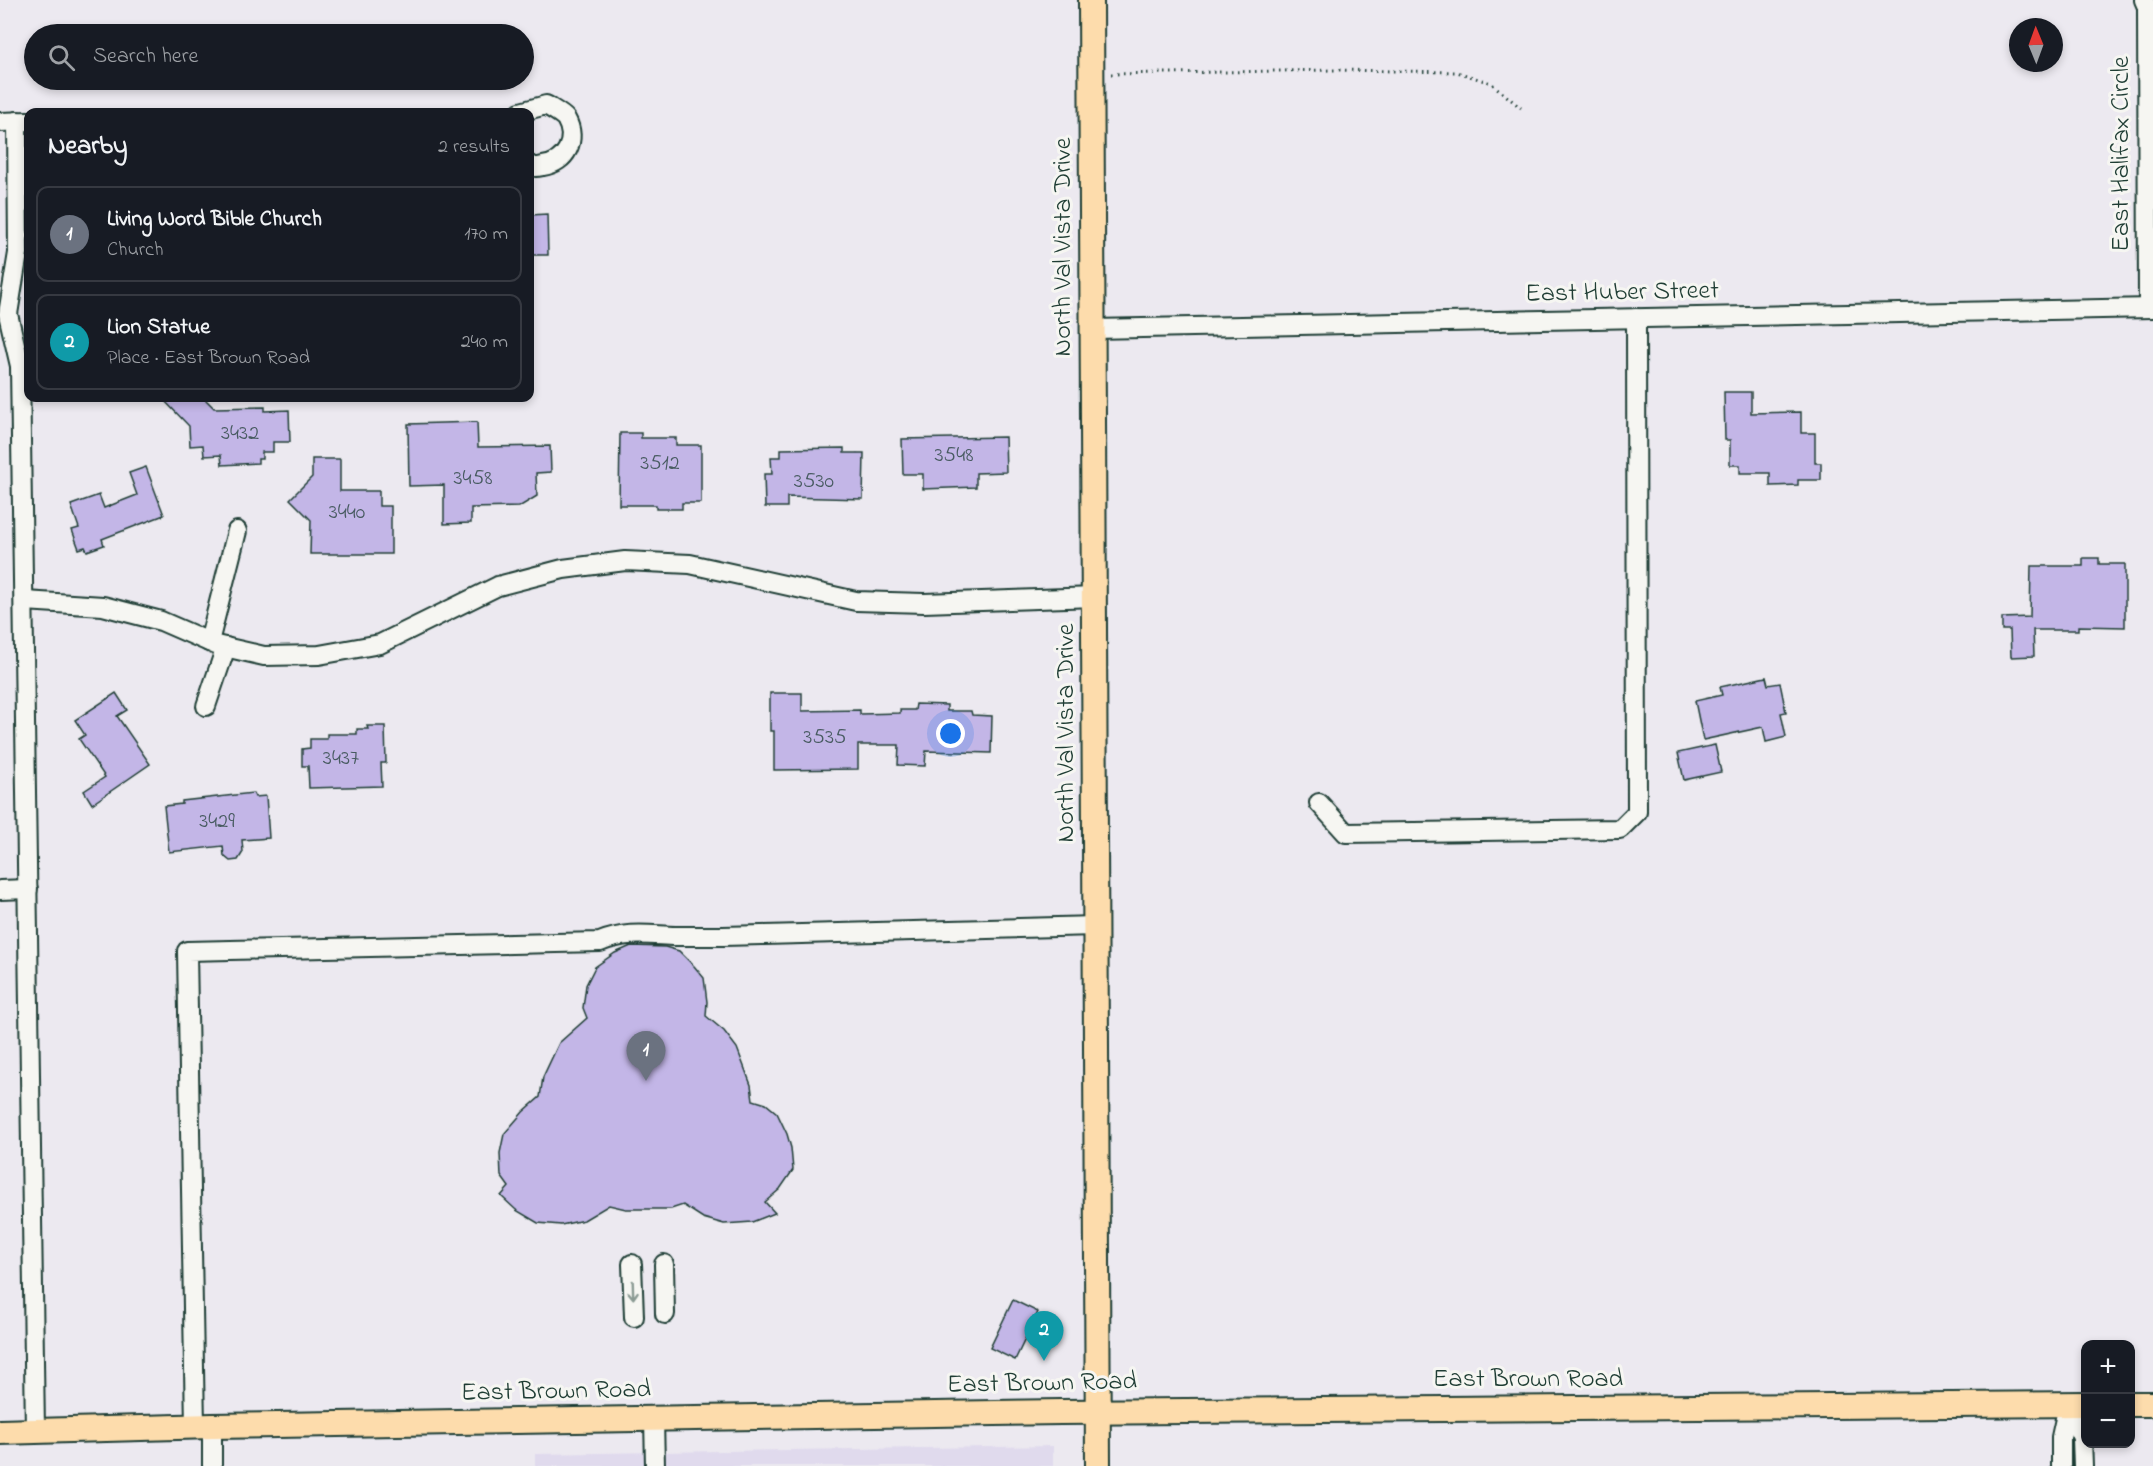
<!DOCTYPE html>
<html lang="en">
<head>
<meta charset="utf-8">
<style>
	:root { --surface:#171b24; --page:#20242c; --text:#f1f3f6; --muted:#9ea1a6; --line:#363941; --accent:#1f6fb2 }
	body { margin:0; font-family:"Indie Flower",sans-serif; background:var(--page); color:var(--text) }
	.controls { position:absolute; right:18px; bottom:18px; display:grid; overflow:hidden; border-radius:12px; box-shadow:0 3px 9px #0003 }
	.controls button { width:54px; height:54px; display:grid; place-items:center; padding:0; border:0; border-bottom:2px solid var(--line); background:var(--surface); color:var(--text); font:30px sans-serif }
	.compass { position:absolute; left:2009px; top:18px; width:54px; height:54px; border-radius:50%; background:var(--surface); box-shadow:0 3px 9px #0003; rotate:359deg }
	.you { position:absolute; left:951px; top:734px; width:21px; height:21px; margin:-15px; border:4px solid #fff; border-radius:50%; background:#1a73e8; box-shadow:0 0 0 9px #1a73e833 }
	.badge { display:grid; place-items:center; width:39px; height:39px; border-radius:50%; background:var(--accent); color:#fff; font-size:20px; font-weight:700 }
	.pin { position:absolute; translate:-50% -50px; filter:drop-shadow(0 2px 3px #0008) }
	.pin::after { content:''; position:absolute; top:32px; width:21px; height:18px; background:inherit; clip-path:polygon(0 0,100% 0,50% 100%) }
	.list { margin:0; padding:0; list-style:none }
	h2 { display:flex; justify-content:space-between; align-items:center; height:78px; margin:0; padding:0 24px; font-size:26px }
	h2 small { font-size:20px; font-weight:400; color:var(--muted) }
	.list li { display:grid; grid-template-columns:39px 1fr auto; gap:18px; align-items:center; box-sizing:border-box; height:96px; margin:0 12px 12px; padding:0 12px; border:2px solid var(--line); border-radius:12px }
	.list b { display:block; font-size:22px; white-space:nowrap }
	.list p { margin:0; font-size:20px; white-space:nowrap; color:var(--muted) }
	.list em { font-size:20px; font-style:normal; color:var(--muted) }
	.icon { flex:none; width:33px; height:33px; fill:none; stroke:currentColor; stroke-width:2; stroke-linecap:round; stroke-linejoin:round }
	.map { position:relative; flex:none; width:2153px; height:1466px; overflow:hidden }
	.search { position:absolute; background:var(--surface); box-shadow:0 3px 9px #0003; left:24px; top:24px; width:510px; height:66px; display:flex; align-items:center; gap:15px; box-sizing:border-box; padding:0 21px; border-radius:33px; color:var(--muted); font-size:22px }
	.panel { position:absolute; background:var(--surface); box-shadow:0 3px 9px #0003; left:24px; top:108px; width:510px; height:294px; border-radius:12px }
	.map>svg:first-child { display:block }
	.built { fill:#e0daed }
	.building { fill:#c3b6e7; stroke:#1f3d34; stroke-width:1.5 }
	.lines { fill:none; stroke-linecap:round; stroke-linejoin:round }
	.minor-casing { stroke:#1f3d34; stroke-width:22 }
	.major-casing { stroke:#1f3d34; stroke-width:28 }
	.path { stroke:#1f3d34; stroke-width:3; stroke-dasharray:1.5 4.5; stroke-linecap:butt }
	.minor { stroke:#f6f6f2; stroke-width:18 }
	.major { stroke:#fddcac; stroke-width:24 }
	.oneway { stroke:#8a9a93 }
	.labels { text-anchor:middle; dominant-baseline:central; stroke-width:6; stroke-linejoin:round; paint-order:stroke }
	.number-label { font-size:22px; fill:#485b61 }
	.street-label { font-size:26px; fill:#1f3d34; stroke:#f6f6f2 }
</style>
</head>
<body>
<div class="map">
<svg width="2153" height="1466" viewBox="0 0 2153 1466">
	<rect width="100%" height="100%" fill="#ece9f0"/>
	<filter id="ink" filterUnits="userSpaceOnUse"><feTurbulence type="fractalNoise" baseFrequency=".0167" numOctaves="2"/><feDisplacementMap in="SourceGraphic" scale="12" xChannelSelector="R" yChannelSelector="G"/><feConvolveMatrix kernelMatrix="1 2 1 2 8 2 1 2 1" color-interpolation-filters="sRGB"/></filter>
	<g filter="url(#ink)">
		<polygon class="built" points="1053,1446 1053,1466 535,1466 535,1454"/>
		<g class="building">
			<polygon points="547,214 548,255 530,255 530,215"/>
			<polygon points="1724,392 1751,392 1751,413 1801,412 1801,433 1815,433 1815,463 1821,463 1821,480 1798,480 1798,485 1770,486 1770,473 1740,473 1740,465 1730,465 1730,440 1725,440"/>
			<polygon points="162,398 204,398 214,408 265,407 265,411 289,410 290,442 273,442 273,452 262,452 262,459 258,459 258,463 222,465 221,455 204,456 203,445 190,446 189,426"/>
			<polygon points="477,422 478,447 550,446 551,472 536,473 537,496 519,507 471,508 471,523 444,524 444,485 409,486 408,424"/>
			<polygon points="620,433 641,433 641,438 676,438 676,445 701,445 701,503 682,503 682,509 656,509 656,505 619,505"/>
			<polygon points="1005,437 1006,472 976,473 976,487 923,489 923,474 903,474 902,439"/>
			<polygon points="844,448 844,453 864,453 863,499 787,497 787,507 765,507 764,474 772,474 771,457 781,457 781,449"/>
			<polygon points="312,459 340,459 340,491 379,491 379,506 391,506 391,554 310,554 311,520 290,499 312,477"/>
			<polygon points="146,467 164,515 102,539 104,545 87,551 85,547 79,549 72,530 79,528 71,505 99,495 104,508 137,495 129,473"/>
			<polygon points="2083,558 2099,558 2099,564 2125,564 2125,627 2078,626 2078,630 2033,630 2034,656 2011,657 2010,630 2002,630 2002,618 2030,617 2031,566 2083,566"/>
			<polygon points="1766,677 1768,685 1780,683 1786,712 1781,713 1786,737 1766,742 1763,727 1703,740 1695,701 1722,695 1720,687"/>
			<polygon points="116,693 127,710 117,716 150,764 92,804 84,791 105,777 79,739 85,735 75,720"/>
			<polygon points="770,693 802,693 802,711 860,710 860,714 900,713 900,710 915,710 916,704 947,705 947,711 971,711 972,715 992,716 991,753 926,751 925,766 898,765 899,745 858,745 858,769 774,770 774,731 770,731"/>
			<polygon points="367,726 385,726 386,763 381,763 382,786 309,788 308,766 302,766 302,749 310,748 310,739 327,739 327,734 357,734 357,729 368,729"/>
			<polygon points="1715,745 1721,772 1684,780 1678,753"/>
			<polygon points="253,793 255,797 266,796 269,838 242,840 243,852 238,860 230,861 224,856 223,846 169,852 164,806 182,804 182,801"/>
			<polygon points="631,946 665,947 679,951 694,966 704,978 707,1002 706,1016 724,1031 737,1048 751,1085 753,1100 766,1104 777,1113 787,1134 791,1148 793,1170 780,1189 765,1202 775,1213 752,1222 724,1224 703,1218 683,1205 671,1209 626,1209 609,1205 584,1220 561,1225 538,1223 516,1210 501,1196 509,1187 501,1176 500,1153 504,1134 523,1112 540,1097 543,1077 559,1043 587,1018 583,1008 586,985 595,967 615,953"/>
			<polygon points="1013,1300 1038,1312 1015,1360 990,1348"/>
		</g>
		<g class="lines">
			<defs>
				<g id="minor">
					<polyline points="2144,0 2147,7 2148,308"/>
					<path d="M 520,112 L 546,105 C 552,109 562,114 566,119 C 578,140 566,163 543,166 C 538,167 535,168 530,165"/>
					<polyline points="17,121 18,253 8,314 20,366 35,1431"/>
					<polyline points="0,122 28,121"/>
					<polyline points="1093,329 2153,308"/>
					<polyline points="25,601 103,606 161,621 216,645 264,656 319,655 380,644 498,586 563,569 625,561 690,564 856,601 924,603 1095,597"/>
					<polyline points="209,642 237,531"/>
					<polyline points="206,706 226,647"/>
					<polyline points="1319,803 1346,833 1620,829 1637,812 1636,318"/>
					<polyline points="0,890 28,889"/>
					<polyline points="632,1264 634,1317"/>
					<polyline points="664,1264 665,1314"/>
					<polyline points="2068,1405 2082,1438 2083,1466"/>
					<polyline points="654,1419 655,1466"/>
					<polyline points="212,1426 212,1466"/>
					<path d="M 195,1427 L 187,951 L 600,942 C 628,931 647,935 675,936 C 691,936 707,936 723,936 L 1096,926"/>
					<polyline points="2061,1466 2061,1437 2068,1405"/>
				</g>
				<g id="major">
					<polyline points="1091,0 1098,1466"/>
					<polyline points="2130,1404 2153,1404"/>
					<polyline points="0,1432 212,1426 1061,1412 2086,1404"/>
				</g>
			</defs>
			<use href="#minor" class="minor-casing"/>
			<use href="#major" class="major-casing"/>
			<polyline class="path" points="1111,74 1335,70 1457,72 1491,83 1521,108"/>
			<use href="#minor" class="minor"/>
			<use href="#major" class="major"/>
		</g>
		<defs><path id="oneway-shaft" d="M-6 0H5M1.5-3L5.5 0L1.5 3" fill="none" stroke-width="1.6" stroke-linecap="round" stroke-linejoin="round" transform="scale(1.5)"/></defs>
		<use class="oneway" href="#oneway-shaft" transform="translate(633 1290) rotate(88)"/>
	</g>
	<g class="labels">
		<g class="number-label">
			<text x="240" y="434">3432</text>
			<text x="954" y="456">3548</text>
			<text x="660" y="464">3512</text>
			<text x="473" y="479">3458</text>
			<text x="814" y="482">3530</text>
			<text x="347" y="513">3440</text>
			<text x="825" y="738">3535</text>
			<text x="341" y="759">3437</text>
			<text x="217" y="822">3429</text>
		</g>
		<g class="street-label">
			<text transform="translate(2122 154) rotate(-90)">East Halifax Circle</text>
			<text transform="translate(1064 247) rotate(-90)">North Val Vista Drive</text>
			<text transform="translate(1622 293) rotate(-1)">East Huber Street</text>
			<text transform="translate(1067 733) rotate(-90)">North Val Vista Drive</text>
			<text x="1528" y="1380">East Brown Road</text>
			<text transform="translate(1042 1384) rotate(-1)">East Brown Road</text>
			<text transform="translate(556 1392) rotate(-1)">East Brown Road</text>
		</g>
	</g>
</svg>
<div class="controls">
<button>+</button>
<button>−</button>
</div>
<svg class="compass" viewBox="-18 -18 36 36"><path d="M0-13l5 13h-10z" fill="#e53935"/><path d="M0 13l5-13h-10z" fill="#9ea1a6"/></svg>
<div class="you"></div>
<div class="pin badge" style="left:646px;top:1081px;background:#6b7280">1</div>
<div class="pin badge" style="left:1044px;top:1361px;background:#0f9aa8">2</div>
<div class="search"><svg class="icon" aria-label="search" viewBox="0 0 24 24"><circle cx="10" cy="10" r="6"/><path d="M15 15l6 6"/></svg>Search here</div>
<section class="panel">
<h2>Nearby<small>2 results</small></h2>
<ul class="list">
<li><span class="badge" style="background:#6b7280">1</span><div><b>Living Word Bible Church</b><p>Church</p></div><em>170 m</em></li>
<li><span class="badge" style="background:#0f9aa8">2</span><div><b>Lion Statue</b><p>Place · East Brown Road</p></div><em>240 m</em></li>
</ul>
</section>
</div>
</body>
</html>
